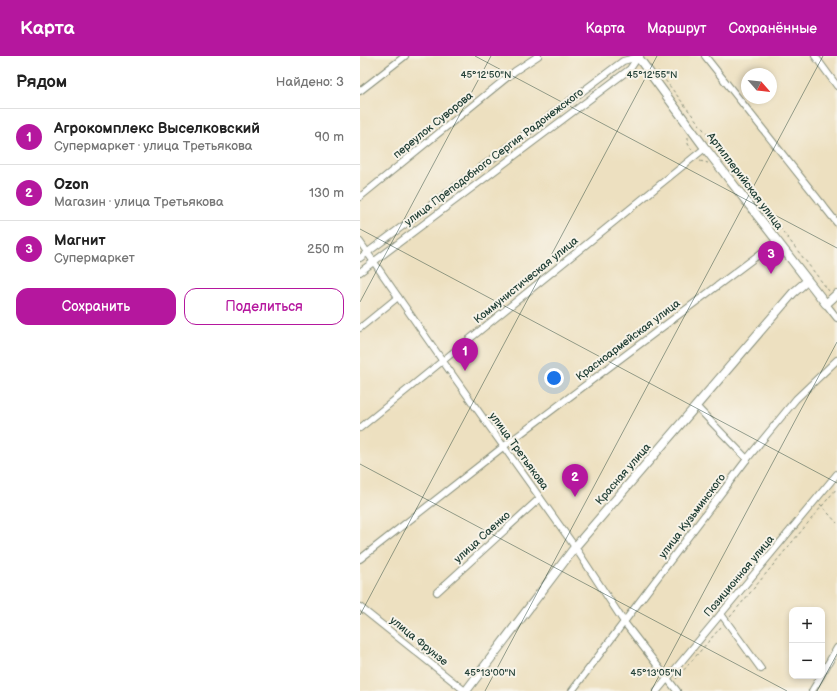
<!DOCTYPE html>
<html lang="ru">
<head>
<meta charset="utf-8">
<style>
	:root { --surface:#fff; --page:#f6f6f6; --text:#222; --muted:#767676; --line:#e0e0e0; --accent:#b5179e }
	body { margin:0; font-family:"Balsamiq Sans",sans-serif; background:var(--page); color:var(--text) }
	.controls { position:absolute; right:12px; bottom:12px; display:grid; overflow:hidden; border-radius:8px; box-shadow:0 2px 6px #0003 }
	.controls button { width:36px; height:36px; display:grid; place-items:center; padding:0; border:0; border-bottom:1px solid var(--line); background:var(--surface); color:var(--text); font:20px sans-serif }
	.compass { position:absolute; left:381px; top:12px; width:36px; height:36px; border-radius:50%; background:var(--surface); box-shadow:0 2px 6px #0003; rotate:118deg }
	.you { position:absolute; left:194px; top:322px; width:14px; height:14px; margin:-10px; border:3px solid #fff; border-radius:50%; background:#1a73e8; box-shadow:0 0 0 6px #1a73e833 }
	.badge { display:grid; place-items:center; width:26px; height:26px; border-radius:50%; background:var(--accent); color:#fff; font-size:13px; font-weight:700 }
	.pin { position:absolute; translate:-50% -33px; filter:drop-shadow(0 1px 2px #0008) }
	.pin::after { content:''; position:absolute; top:21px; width:14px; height:12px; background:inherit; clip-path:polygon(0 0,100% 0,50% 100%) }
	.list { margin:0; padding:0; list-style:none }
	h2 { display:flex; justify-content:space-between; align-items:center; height:52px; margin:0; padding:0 16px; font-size:17px }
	h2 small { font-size:13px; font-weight:400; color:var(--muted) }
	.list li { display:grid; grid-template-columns:26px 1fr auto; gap:12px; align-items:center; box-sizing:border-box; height:56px; padding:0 16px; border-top:1px solid var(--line) }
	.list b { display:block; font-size:15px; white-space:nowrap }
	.list p { margin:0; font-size:13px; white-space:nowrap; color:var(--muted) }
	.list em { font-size:13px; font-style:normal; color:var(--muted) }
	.actions { display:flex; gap:8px; padding:12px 16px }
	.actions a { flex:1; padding:9px 0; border:1px solid var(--accent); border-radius:12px; text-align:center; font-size:14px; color:var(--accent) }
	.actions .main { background:var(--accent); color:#fff }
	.map { position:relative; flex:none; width:477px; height:635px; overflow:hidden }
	header { display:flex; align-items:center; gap:24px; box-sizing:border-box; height:56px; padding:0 20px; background:var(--accent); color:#fff }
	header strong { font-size:19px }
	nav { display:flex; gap:22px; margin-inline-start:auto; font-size:14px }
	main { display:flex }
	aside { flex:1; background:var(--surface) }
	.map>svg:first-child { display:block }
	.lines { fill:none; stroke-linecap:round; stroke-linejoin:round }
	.minor-casing { stroke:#868e7a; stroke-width:8 }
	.major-casing { stroke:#868e7a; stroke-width:10 }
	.path { stroke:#868e7a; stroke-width:1; stroke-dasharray:3 3; stroke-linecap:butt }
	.minor { stroke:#fff; stroke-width:6 }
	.major { stroke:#fff; stroke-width:8 }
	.ticks { fill:none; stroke:#1f3d34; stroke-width:1; stroke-opacity:0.45 }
	.labels { text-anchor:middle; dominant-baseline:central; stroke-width:4; stroke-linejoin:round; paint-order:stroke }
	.street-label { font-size:11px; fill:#1f3d34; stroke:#f7f3e8 }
	.ticks-label { font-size:10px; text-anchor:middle; fill:#1f3d34; stroke:#f7f3e8; stroke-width:4; stroke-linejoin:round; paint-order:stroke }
</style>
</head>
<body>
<header>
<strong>Карта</strong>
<nav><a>Карта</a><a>Маршрут</a><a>Сохранённые</a></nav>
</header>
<main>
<aside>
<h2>Рядом<small>Найдено: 3</small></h2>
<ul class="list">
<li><span class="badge">1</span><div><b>Агрокомплекс Выселковский</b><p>Супермаркет · улица Третьякова</p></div><em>90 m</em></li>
<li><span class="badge">2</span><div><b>Ozon</b><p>Магазин · улица Третьякова</p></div><em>130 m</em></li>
<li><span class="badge">3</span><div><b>Магнит</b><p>Супермаркет</p></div><em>250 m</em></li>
</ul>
<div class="actions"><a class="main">Сохранить</a><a>Поделиться</a></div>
</aside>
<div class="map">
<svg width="477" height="635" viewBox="0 0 477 635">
	<rect width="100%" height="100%" fill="#f7f3e8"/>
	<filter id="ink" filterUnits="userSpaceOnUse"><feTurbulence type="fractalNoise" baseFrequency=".025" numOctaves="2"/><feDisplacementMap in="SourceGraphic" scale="8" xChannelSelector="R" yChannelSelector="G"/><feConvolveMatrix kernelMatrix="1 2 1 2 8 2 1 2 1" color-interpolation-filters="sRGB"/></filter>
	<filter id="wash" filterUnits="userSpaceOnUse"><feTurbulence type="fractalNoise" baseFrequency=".012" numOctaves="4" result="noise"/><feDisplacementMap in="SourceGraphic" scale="16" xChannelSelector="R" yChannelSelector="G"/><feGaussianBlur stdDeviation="0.9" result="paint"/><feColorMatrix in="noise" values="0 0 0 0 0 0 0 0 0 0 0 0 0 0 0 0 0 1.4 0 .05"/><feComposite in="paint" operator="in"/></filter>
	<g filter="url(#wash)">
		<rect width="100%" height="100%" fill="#ede0c0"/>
	</g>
	<g filter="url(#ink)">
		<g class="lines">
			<defs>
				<g id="minor">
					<polyline points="345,0 477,167"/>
					<polyline points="455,0 477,30"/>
					<polyline points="0,35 45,0"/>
					<polyline points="0,141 155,15 178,0"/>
					<polyline points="0,186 82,304 215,491 264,566 317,635"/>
					<polyline points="0,202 263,5 278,1"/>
					<polyline points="0,216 270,13 278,1"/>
					<polyline points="466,248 477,262"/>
					<polyline points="0,272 38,241"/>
					<polyline points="336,350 387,403"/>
					<polyline points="0,372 345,92"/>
					<polyline points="0,503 143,391 417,185"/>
					<polyline points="77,536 180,442"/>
					<polyline points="0,551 105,635"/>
					<polyline points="361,558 401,613"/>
					<polyline points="462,618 477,592"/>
					<polyline points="212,635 387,403 436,343 477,304"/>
					<polyline points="297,635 477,418"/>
					<polyline points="452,635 461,620"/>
				</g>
				<g id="major">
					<polyline points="279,0 278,1 345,92 466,248 477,238"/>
					<polyline points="106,635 215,491 433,237 447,225"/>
				</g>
			</defs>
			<use href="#minor" class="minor-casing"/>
			<use href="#major" class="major-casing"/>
			<g class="path">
				<polyline points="298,15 469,235"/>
				<polyline points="328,81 328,88 332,94"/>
				<polyline points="340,105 348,107"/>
				<polyline points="460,448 477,467"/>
				<polyline points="370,561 477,432"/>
				<polyline points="316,623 361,571"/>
			</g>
			<use href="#minor" class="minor"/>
			<use href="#major" class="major"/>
		</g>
	</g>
	<path class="ticks" d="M 115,0 L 477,192M 0,173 L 477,427M 0,246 L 131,0M 0,408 L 427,635M 0,559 L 297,0M 125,635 L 463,0M 291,635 L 477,286M 457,635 L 477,598"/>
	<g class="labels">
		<g class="street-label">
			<text transform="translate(73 69) rotate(-39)">переулок Суворова</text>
			<text transform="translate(134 101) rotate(-37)">улица Преподобного Сергия Радонежского</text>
			<text transform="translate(385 125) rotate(53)">Артиллерийская улица</text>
			<text transform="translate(166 224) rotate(-39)">Коммунистическая улица</text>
			<text transform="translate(268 284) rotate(-37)">Красноармейская улица</text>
			<text transform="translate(159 395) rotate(54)">улица Третьякова</text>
			<text transform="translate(263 418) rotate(-49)">Красная улица</text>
			<text transform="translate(332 460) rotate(-53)">улица Кузьминского</text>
			<text transform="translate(122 481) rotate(-42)">улица Саенко</text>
			<text transform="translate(379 520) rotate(-50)">Позиционная улица</text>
			<text transform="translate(59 585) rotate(39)">улица Фрунзе</text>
		</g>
	</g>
	<g class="ticks-label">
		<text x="126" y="22">45°12'50"N</text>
		<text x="292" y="22">45°12'55"N</text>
		<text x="130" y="620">45°13'00"N</text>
		<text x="296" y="620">45°13'05"N</text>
	</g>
</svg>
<div class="controls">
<button>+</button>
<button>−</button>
</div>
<svg class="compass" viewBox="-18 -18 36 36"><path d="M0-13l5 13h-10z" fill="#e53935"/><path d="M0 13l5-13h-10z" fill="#767676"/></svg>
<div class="you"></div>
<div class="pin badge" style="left:105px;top:315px">1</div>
<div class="pin badge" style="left:215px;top:441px">2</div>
<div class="pin badge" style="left:411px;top:218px">3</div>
</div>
</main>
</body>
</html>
